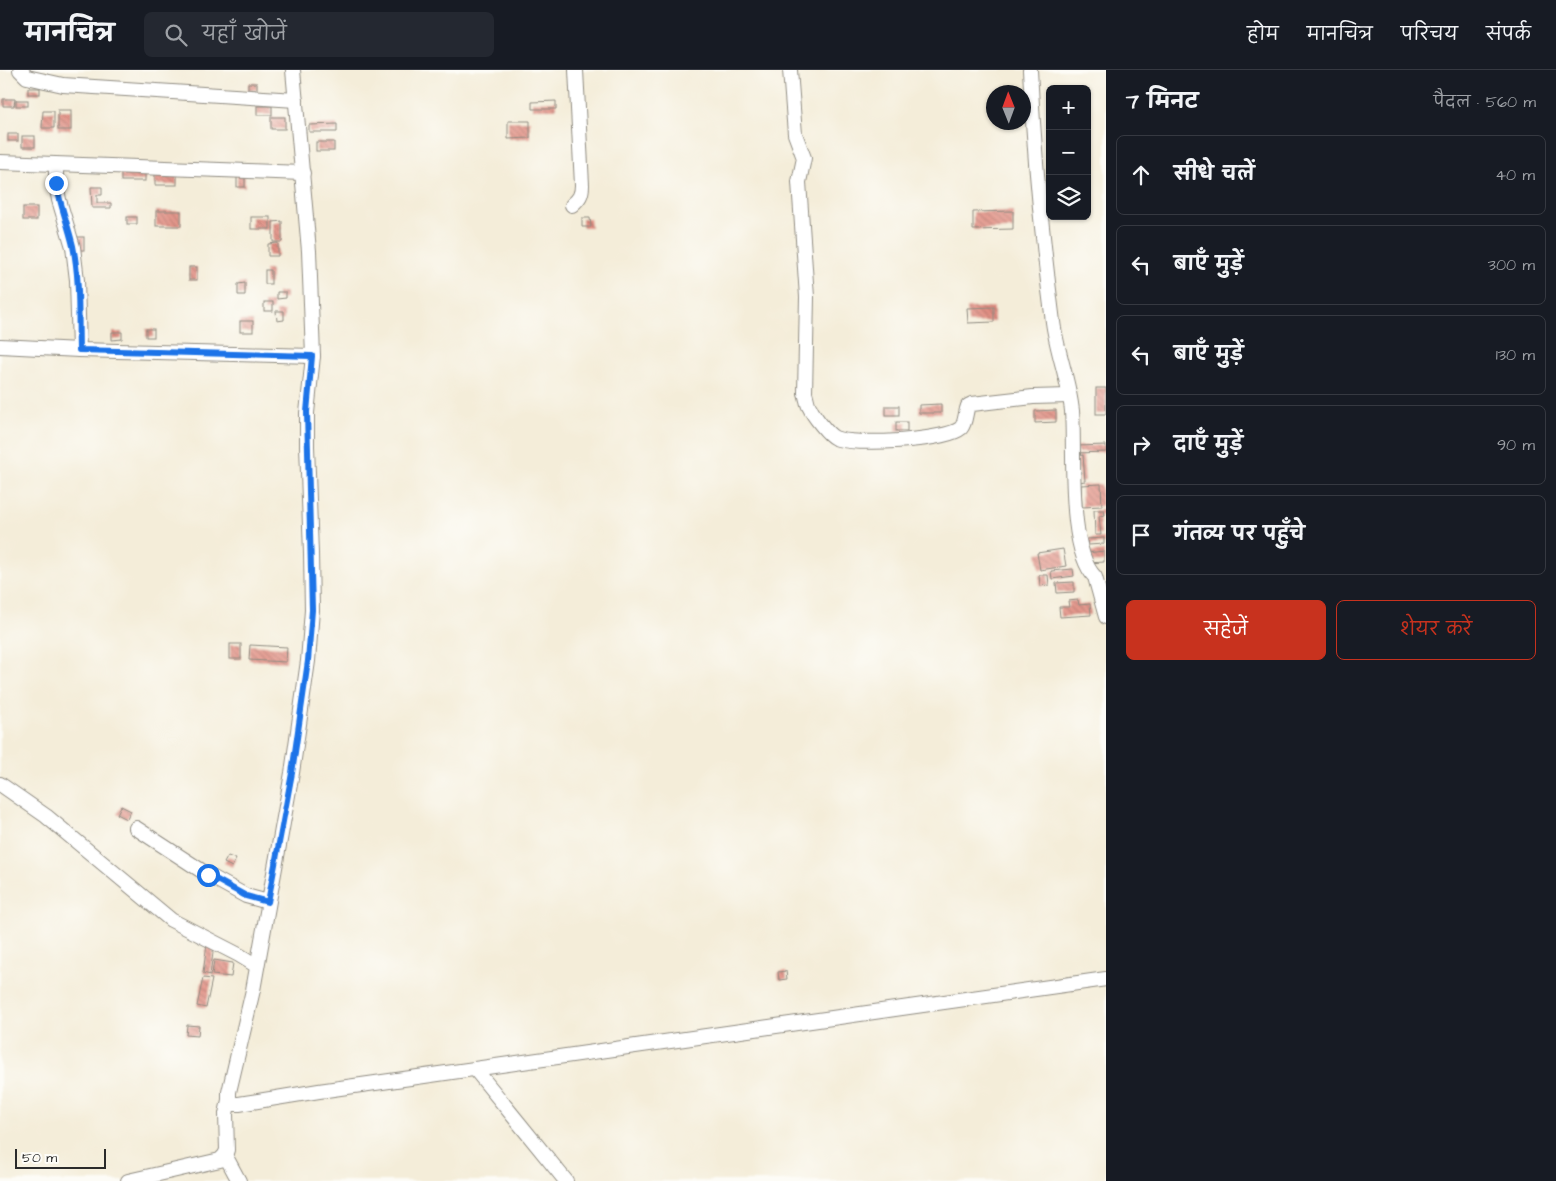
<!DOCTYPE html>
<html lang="hi">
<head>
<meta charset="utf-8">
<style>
	:root { --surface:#171b24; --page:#242831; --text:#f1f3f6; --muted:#9ea1a6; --line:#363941; --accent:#c8321e }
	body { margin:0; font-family:"Architects Daughter","Playpen Sans Deva",sans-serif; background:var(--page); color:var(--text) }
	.controls { position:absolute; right:15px; top:15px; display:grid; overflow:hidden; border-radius:8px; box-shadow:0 1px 4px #0004 }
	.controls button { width:45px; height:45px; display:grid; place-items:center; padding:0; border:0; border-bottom:1px solid var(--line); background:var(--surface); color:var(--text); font:25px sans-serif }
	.compass { position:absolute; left:986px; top:15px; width:45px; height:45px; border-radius:50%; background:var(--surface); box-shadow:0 1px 4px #0004; rotate:359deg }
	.scale { position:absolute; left:15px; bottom:12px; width:91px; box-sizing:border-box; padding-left:5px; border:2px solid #2b2b2b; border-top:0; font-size:14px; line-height:18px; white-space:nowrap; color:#2b2b2b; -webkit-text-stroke:4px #fdfcf7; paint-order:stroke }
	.stop { position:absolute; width:15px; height:15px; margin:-11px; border:4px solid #1a73e8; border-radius:50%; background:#fff }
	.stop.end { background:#1a73e8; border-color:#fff; box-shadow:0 1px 5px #0008 }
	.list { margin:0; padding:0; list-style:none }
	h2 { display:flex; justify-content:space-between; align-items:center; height:65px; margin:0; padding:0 20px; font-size:21px }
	h2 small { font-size:16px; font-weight:400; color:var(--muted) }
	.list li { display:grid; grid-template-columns:32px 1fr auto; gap:15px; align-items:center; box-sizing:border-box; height:80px; margin:0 10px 10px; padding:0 10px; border:1px solid var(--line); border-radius:8px }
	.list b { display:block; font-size:19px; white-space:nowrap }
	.list em { font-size:16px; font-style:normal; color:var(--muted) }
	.actions { display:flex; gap:10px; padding:15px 20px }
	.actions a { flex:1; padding:11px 0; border:1px solid var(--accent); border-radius:8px; text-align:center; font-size:18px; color:var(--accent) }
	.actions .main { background:var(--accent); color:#fff }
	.icon { flex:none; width:28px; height:28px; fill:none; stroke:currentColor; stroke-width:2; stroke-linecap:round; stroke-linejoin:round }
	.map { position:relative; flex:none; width:1106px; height:1111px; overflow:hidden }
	header { display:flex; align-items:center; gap:30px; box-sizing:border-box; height:70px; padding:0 25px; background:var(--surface); border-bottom:1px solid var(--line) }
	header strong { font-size:24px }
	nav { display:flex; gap:28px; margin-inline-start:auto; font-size:18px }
	.search { width:350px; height:45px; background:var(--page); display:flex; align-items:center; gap:12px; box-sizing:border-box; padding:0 18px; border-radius:8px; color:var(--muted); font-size:19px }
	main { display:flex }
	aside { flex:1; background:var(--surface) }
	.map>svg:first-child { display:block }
	.building { fill:url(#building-back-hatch) }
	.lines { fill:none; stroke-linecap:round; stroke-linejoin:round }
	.minor-casing { stroke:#908c82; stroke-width:16 }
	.minor { stroke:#fff; stroke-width:14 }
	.route { stroke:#1a73e8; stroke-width:6 }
</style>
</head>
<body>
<header>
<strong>मानचित्र</strong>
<div class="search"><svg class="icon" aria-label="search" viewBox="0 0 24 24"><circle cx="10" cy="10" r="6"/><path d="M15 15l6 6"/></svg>यहाँ खोजें</div>
<nav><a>होम</a><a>मानचित्र</a><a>परिचय</a><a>संपर्क</a></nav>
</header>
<main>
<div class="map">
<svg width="1106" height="1111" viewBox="0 0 1106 1111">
	<defs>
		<pattern id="building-back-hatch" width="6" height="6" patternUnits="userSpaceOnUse" patternTransform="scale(1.25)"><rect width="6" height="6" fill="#e18e82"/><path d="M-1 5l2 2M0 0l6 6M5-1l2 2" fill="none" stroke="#b7746b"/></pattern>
	</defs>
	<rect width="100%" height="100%" fill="#fdfcf7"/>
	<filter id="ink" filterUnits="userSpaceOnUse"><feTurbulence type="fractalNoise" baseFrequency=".02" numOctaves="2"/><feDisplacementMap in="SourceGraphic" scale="10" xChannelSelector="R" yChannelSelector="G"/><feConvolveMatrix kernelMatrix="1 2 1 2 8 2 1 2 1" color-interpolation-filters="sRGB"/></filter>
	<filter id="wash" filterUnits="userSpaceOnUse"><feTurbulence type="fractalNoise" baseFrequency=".0096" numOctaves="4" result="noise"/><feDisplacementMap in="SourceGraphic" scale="20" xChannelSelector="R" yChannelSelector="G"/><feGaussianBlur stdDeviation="1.12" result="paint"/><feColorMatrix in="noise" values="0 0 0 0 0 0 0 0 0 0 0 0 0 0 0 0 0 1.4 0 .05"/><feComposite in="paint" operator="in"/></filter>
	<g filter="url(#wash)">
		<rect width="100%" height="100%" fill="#f4edd9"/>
		<g id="blocks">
			<g class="building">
				<rect x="248" y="13" width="9" height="7"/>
				<rect x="28" y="18" width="12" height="6"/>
				<polygon points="3,29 15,29 14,36 3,36"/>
				<rect x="16" y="30" width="12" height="6"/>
				<polygon points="556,31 556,39 532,39 532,32"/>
				<rect x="257" y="36" width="15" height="9"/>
				<rect x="58" y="40" width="13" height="20"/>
				<polygon points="43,41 54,41 54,58 42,58"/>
				<rect x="271" y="47" width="14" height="12"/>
				<polygon points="508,51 530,51 530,68 508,69"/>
				<polygon points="337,54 337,62 309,62 309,55"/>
				<rect x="8" y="64" width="10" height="7"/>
				<rect x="22" y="66" width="13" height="11"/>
				<rect x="316" y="72" width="18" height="9"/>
				<rect x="121" y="101" width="24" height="10"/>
				<rect x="155" y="101" width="22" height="14"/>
				<rect x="237" y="103" width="8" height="14"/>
				<polygon points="91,117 102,117 102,125 97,125 97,133 111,133 111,138 92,138"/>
				<rect x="23" y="137" width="14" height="13"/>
				<rect x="156" y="141" width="25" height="15"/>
				<polygon points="1013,141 1013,159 973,160 973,142"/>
				<rect x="127" y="147" width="10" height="7"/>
				<rect x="251" y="147" width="19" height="12"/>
				<polygon points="582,148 590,148 591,157 582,157"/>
				<polygon points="282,151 282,172 273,172 273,152"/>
				<rect x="75" y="167" width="9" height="13"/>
				<polygon points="278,173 278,186 268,186 268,174"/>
				<rect x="189" y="197" width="8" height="13"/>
				<rect x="265" y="200" width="6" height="14"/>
				<polygon points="245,213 245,225 238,225 238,214"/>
				<polygon points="277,222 286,222 286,228 277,229"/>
				<rect x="264" y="232" width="9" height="9"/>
				<polygon points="994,237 994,252 968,253 967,238"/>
				<polygon points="276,241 284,241 284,250 277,251"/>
				<rect x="240" y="251" width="13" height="11"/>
				<rect x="146" y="259" width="8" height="8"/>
				<polygon points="112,262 122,262 122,269 112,270"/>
				<rect x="1096" y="318" width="10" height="26"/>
				<polygon points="941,334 941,343 919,343 919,335"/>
				<rect x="886" y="336" width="13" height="9"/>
				<polygon points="1056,340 1056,352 1035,353 1035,341"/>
				<rect x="896" y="352" width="11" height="9"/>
				<polygon points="1106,375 1106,382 1077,383 1077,376"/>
				<polygon points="1083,385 1085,411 1079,412 1077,386"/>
				<polygon points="1101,414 1102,436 1082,437 1081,415"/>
				<polygon points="1094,440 1104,440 1105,445 1099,446 1101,465 1095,465"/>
				<polygon points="1104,468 1104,474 1088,475 1087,469"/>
				<polygon points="1063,479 1066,496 1040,500 1037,483"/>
				<polygon points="1104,481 1104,492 1088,493 1087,483"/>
				<polygon points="1073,499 1074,506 1052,509 1051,501"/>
				<polygon points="1039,505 1048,505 1049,515 1040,516"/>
				<polygon points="1074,512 1074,522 1057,523 1056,513"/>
				<polygon points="1078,530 1079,535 1090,534 1091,545 1060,547 1059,537 1069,537 1068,531"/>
				<rect x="230" y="574" width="11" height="15"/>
				<polygon points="250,575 287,577 286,592 249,590"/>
				<polygon points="121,736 131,741 127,749 117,744"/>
				<polygon points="228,786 236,789 232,797 224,793"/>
				<polygon points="207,874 214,875 210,905 203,903"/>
				<polygon points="214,890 233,893 231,907 212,905"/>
				<polygon points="786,901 787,909 779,910 778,902"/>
				<polygon points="203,908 212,909 206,938 197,936"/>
				<polygon points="187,955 199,956 198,966 186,965"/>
			</g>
		</g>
	</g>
	<g filter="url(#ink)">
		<use href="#blocks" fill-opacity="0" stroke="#908c82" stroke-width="1"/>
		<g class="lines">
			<defs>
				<g id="minor">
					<polyline points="20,0 27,7 63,15 296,30"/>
					<polyline points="293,0 309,181 313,286 307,343 307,376 311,483 312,540 308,591 292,703 253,920 229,1022 229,1030 232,1034 239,1034 319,1021 1106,909"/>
					<path d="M 790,0 L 795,64 L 804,88 L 799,112 L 807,227 L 805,323 C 807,328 807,334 810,338 C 813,345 828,365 835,368 C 853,376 946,371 961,358 C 966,352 965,343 968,336 L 972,334 L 1033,327 L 1069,326"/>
					<path d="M 1030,0 C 1034,84 1042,168 1053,252 C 1057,282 1069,311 1072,341 C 1075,381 1067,479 1095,507 L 1106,547"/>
					<polyline points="0,92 303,103"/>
					<polyline points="56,95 56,113 59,130 73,177 77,210 79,280"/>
					<path d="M 572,135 C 579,129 582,125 582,115 L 576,0"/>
					<polyline points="0,276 79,280 313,286"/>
					<polyline points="0,714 46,746 171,850 239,885 257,896"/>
					<polyline points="136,758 208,805 246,826 268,832"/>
					<polyline points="475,999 566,1111"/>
					<polyline points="225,1085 239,1111"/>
					<polyline points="128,1111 220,1090 225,1085 227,1080 226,1044 229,1030"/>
				</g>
			</defs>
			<use href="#minor" class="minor-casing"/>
			<use href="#minor" class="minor"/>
		</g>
	</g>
	<g class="lines" filter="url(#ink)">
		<path class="route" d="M 56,113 C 60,134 68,155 73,176 C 80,210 78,246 79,280 L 312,286 L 307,342 L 312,540 L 308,591 L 292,703 L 268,832 L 246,826 L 208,805"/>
	</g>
</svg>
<div class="controls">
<button>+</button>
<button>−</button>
<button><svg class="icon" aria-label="layers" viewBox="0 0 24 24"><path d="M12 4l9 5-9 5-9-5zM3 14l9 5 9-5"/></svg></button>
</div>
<svg class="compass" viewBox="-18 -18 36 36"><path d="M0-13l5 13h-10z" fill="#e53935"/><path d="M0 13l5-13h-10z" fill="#9ea1a6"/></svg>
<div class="scale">50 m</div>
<div class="stop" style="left:208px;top:805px"></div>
<div class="stop end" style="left:56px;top:113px"></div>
</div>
<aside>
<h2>7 मिनट<small>पैदल · 560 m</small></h2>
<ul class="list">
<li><svg class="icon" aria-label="ahead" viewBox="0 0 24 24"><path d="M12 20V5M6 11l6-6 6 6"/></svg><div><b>सीधे चलें</b></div><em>40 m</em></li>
<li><svg class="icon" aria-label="left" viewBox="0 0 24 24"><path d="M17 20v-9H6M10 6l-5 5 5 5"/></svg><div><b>बाएँ मुड़ें</b></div><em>300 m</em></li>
<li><svg class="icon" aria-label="left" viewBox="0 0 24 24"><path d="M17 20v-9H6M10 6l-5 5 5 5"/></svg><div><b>बाएँ मुड़ें</b></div><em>130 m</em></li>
<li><svg class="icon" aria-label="right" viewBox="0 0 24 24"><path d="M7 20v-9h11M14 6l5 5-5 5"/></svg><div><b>दाएँ मुड़ें</b></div><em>90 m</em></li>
<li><svg class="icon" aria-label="arrive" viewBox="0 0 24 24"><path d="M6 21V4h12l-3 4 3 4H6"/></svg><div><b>गंतव्य पर पहुँचे</b></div></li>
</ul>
<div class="actions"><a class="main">सहेजें</a><a>शेयर करें</a></div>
</aside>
</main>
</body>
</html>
